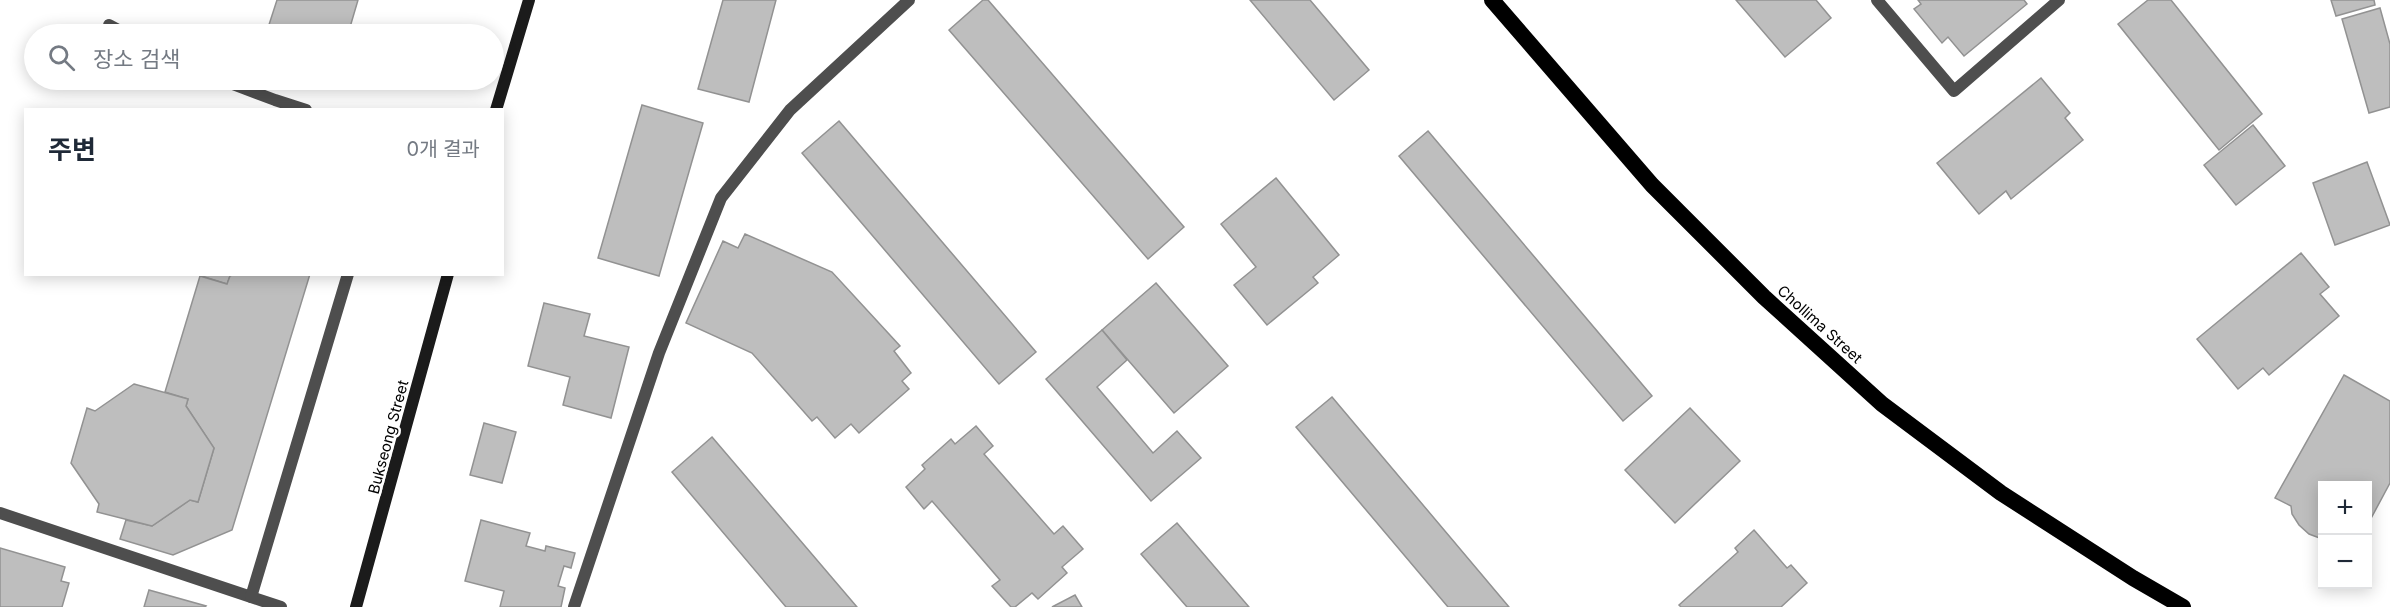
<!DOCTYPE html>
<html lang="ko">
<head>
<meta charset="utf-8">
<style>
	:root { --surface:#fff; --page:#f2f2f3; --text:#1f2937; --muted:#747a83; --line:#e0e1e3 }
	body { margin:0; font-family:Inter,"Noto Sans KR",sans-serif; background:var(--page); color:var(--text) }
	.controls { position:absolute; right:18px; bottom:18px; display:grid; overflow:hidden; border-radius:0px; box-shadow:0 3px 15px #0003 }
	.controls button { width:54px; height:54px; display:grid; place-items:center; padding:0; border:0; border-bottom:2px solid var(--line); background:var(--surface); color:var(--text); font:30px sans-serif }
	.list { margin:0; padding:0; list-style:none }
	h2 { display:flex; justify-content:space-between; align-items:center; height:78px; margin:0; padding:0 24px; font-size:26px }
	h2 small { font-size:20px; font-weight:400; color:var(--muted) }
	.icon { flex:none; width:33px; height:33px; fill:none; stroke:currentColor; stroke-width:2; stroke-linecap:round; stroke-linejoin:round }
	.map { position:relative; flex:none; width:2390px; height:607px; overflow:hidden }
	.search { position:absolute; background:var(--surface); box-shadow:0 3px 15px #0003; left:24px; top:24px; width:480px; height:66px; display:flex; align-items:center; gap:15px; box-sizing:border-box; padding:0 21px; border-radius:33px; color:var(--muted); font-size:22px }
	.panel { position:absolute; background:var(--surface); box-shadow:0 3px 15px #0003; left:24px; top:108px; width:480px; height:168px; border-radius:0px }
	.map>svg:first-child { display:block }
	.building { fill:#bebebe; stroke:#929292; stroke-width:1.5 }
	.lines { fill:none; stroke-linecap:round; stroke-linejoin:round }
	.service { stroke:#4e4e4e; stroke-width:12 }
	.minor { stroke:#4e4e4e; stroke-width:12 }
	.secondary { stroke:#1b1b1b; stroke-width:12 }
	.trunk { stroke:#000; stroke-width:16 }
	.labels { text-anchor:middle; dominant-baseline:central; stroke-width:5; stroke-linejoin:round; paint-order:stroke }
	.street-label { font-size:15px; fill:#000; stroke:#fff }
</style>
</head>
<body>
<div class="map">
<svg width="2390" height="607" viewBox="0 0 2390 607">
	<rect width="100%" height="100%" fill="#fff"/>
	<g class="building">
		<polygon points="277,0 358,0 348,34 266,34"/>
		<polygon points="723,0 776,0 749,102 698,89"/>
		<polygon points="983,0 988,0 1184,227 1148,259 949,30"/>
		<polygon points="1250,0 1310,0 1369,70 1334,100"/>
		<polygon points="1736,0 1816,0 1831,18 1785,57"/>
		<polygon points="1918,0 2024,0 2027,4 1964,56 1948,37 1942,43 1914,9 1921,4"/>
		<polygon points="2148,0 2171,0 2262,114 2219,150 2118,24"/>
		<polygon points="2331,0 2374,0 2375,5 2336,16"/>
		<polygon points="2380,8 2390,44 2390,107 2369,113 2342,19"/>
		<polygon points="2041,78 2070,113 2065,118 2083,140 2011,199 2006,191 1979,214 1937,163"/>
		<polygon points="301,80 334,80 332,89"/>
		<polygon points="642,105 703,123 659,276 598,258"/>
		<polygon points="839,121 1036,352 999,384 802,153"/>
		<polygon points="2253,125 2285,166 2236,205 2204,165"/>
		<polygon points="1428,131 1652,396 1623,421 1399,156"/>
		<polygon points="2367,162 2390,225 2335,245 2313,183"/>
		<polygon points="1276,178 1339,255 1313,277 1318,283 1267,325 1234,285 1256,267 1221,224"/>
		<polygon points="745,234 832,272 900,346 894,351 911,373 902,381 909,389 859,433 851,424 835,438 817,417 812,421 752,353 686,323 723,241 738,248"/>
		<polygon points="2301,253 2329,287 2320,294 2339,316 2269,375 2263,368 2238,389 2197,339"/>
		<polygon points="195,274 234,274 230,276 227,284"/>
		<polygon points="234,274 310,274 232,530 173,555 120,539 126,520 152,526 190,500 198,502 214,448 186,406 188,399 165,392 200,276 227,284 230,276"/>
		<polygon points="1156,283 1228,366 1174,413 1102,330"/>
		<polygon points="544,303 590,314 584,336 629,347 611,418 563,405 570,377 528,366"/>
		<polygon points="1102,330 1127,360 1097,387 1153,453 1177,431 1201,458 1151,501 1046,379"/>
		<polygon points="2344,375 2390,401 2390,483 2368,524 2368,486 2322,486 2322,539 2309,534 2299,525 2292,514 2291,506 2275,498"/>
		<polygon points="134,384 188,399 186,406 214,448 198,502 190,500 152,526 97,512 99,504 71,463 87,408 95,411"/>
		<polygon points="1332,397 1509,607 1448,607 1296,427"/>
		<polygon points="1690,408 1740,461 1675,523 1625,470"/>
		<polygon points="484,423 516,432 502,483 470,475"/>
		<polygon points="976,426 993,446 984,454 1054,534 1063,526 1083,549 1062,567 1067,573 1038,599 1032,593 1015,607 1011,607 992,586 1000,580 932,501 924,509 906,487 925,469 922,465 951,439 955,444"/>
		<polygon points="712,437 857,607 786,607 672,472"/>
		<polygon points="481,520 530,533 526,546 545,551 546,546 575,553 571,568 564,566 558,586 565,588 561,607 500,607 504,591 465,581"/>
		<polygon points="1177,523 1249,607 1187,607 1141,554"/>
		<polygon points="1754,530 1787,568 1791,565 1807,583 1781,607 1681,607 1679,605 1738,552 1735,548"/>
		<polygon points="0,548 65,567 61,581 69,583 62,607 0,607"/>
		<polygon points="149,590 206,606 205,607 144,607"/>
		<polygon points="1075,595 1082,607 1052,607"/>
	</g>
	<g class="lines">
		<g class="service">
			<polyline points="0,513 281,607"/>
			<polyline points="251,597 348,274"/>
		</g>
		<g class="minor">
			<polyline points="1877,0 1954,91 2059,0"/>
			<polyline points="109,25 126,34"/>
			<polyline points="222,80 275,100 306,110"/>
			<polyline points="574,607 659,353 721,198 790,110 909,0"/>
		</g>
		<g class="secondary">
			<polyline points="496,110 529,0"/>
			<polyline points="356,607 448,274"/>
		</g>
		<polyline class="trunk" points="1492,0 1652,185 1764,297 1882,404 2001,493 2133,578 2183,607"/>
	</g>
	<g class="labels">
		<g class="street-label">
			<text transform="translate(1820 324) rotate(42)">Chollima Street</text>
			<text transform="translate(388 437) rotate(-75)">Bukseong Street</text>
		</g>
	</g>
</svg>
<div class="controls">
<button>+</button>
<button>−</button>
</div>
<div class="search"><svg class="icon" aria-label="search" viewBox="0 0 24 24"><circle cx="10" cy="10" r="6"/><path d="M15 15l6 6"/></svg>장소 검색</div>
<section class="panel">
<h2>주변<small>0개 결과</small></h2>
<ul class="list">
</ul>
</section>
</div>
</body>
</html>
